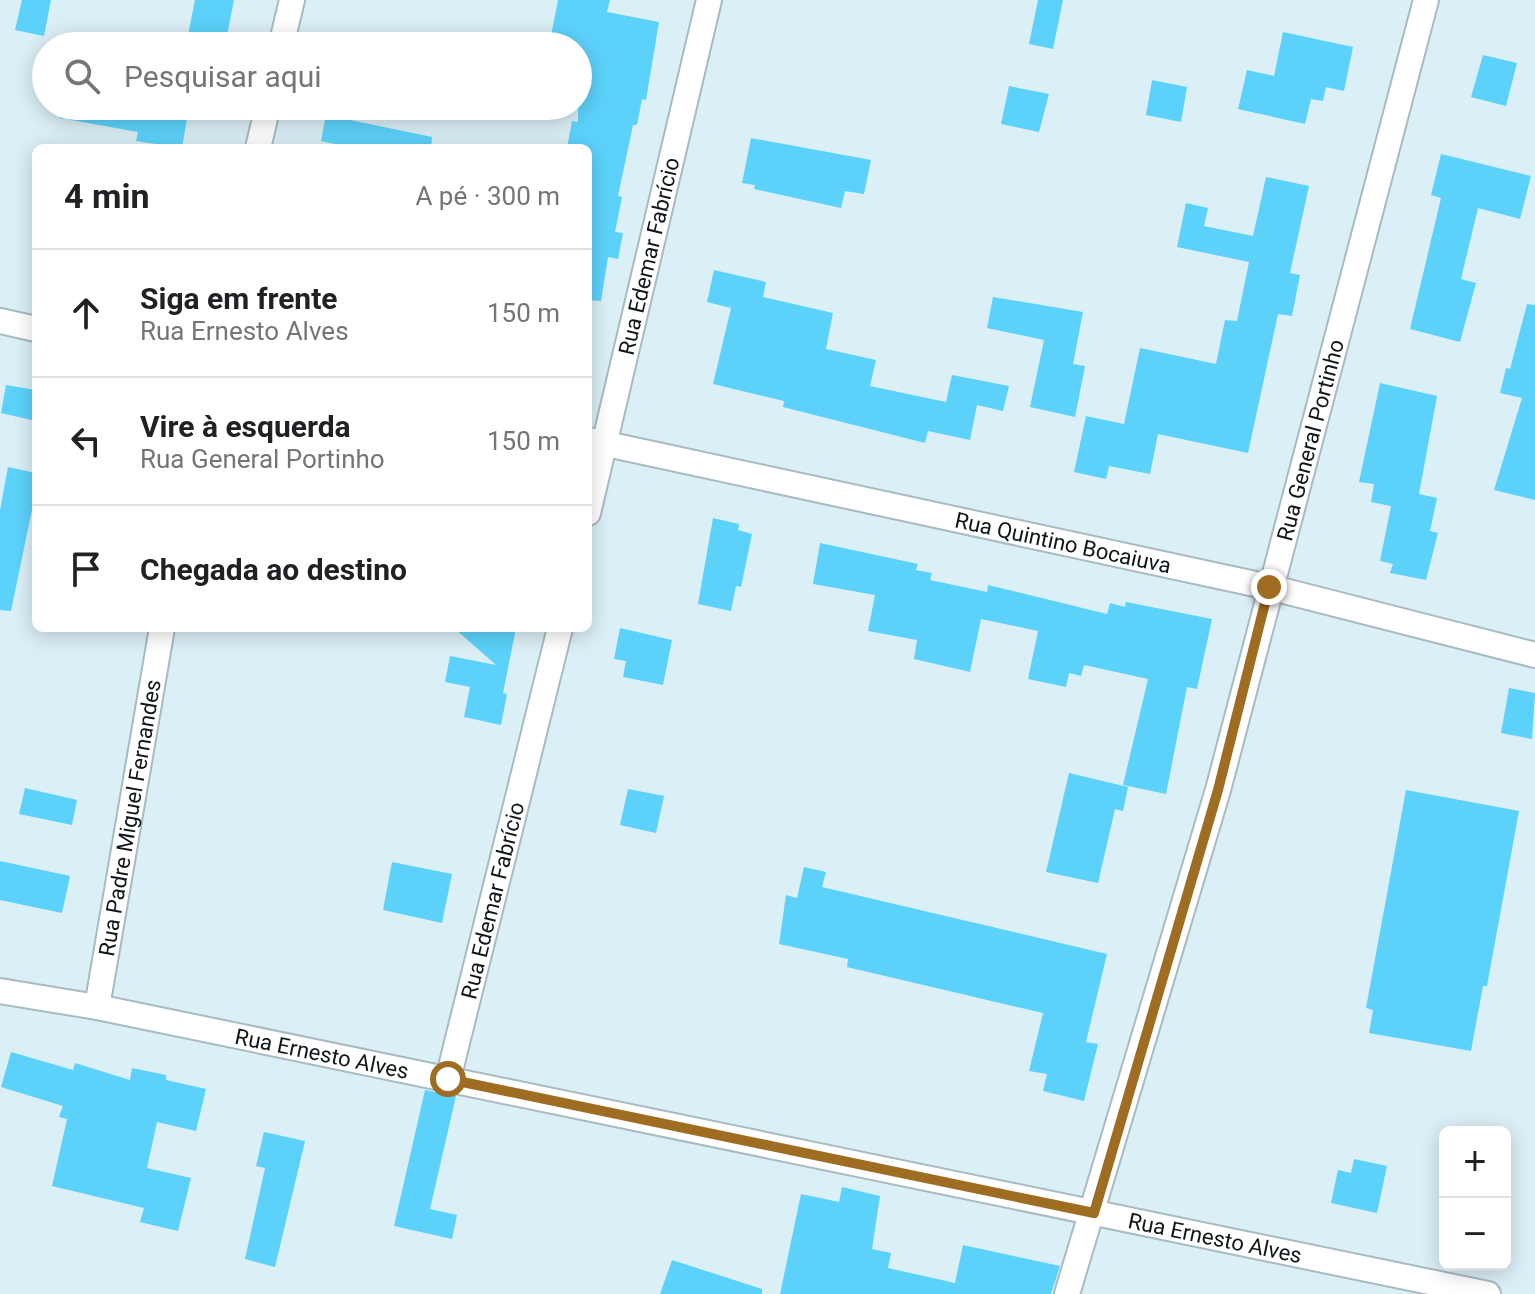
<!DOCTYPE html>
<html lang="pt">
<head>
<meta charset="utf-8">
<style>
	:root { --surface:#fff; --page:#f2f2f2; --text:#202124; --muted:#757577; --line:#e0e0e0 }
	body { margin:0; font-family:Roboto,sans-serif; background:var(--page); color:var(--text) }
	.controls { position:absolute; right:24px; bottom:24px; display:grid; overflow:hidden; border-radius:12px; box-shadow:0 4px 20px #0003 }
	.controls button { width:72px; height:72px; display:grid; place-items:center; padding:0; border:0; border-bottom:2px solid var(--line); background:var(--surface); color:var(--text); font:40px sans-serif }
	.stop { position:absolute; width:24px; height:24px; margin:-18px; border:6px solid #9f6d22; border-radius:50%; background:#fff }
	.stop.end { background:#9f6d22; border-color:#fff; box-shadow:0 2px 8px #0008 }
	.list { margin:0; padding:0; list-style:none }
	h2 { display:flex; justify-content:space-between; align-items:center; height:104px; margin:0; padding:0 32px; font-size:34px }
	h2 small { font-size:26px; font-weight:400; color:var(--muted) }
	.list li { display:grid; grid-template-columns:52px 1fr auto; gap:24px; align-items:center; box-sizing:border-box; height:128px; padding:0 32px; border-top:2px solid var(--line) }
	.list b { display:block; font-size:30px; white-space:nowrap }
	.list p { margin:0; font-size:26px; white-space:nowrap; color:var(--muted) }
	.list em { font-size:26px; font-style:normal; color:var(--muted) }
	.icon { flex:none; width:44px; height:44px; fill:none; stroke:currentColor; stroke-width:2; stroke-linecap:round; stroke-linejoin:round }
	.map { position:relative; flex:none; width:1535px; height:1294px; overflow:hidden }
	.search { position:absolute; background:var(--surface); box-shadow:0 4px 20px #0003; left:32px; top:32px; width:560px; height:88px; display:flex; align-items:center; gap:20px; box-sizing:border-box; padding:0 28px; border-radius:44px; color:var(--muted); font-size:30px }
	.panel { position:absolute; background:var(--surface); box-shadow:0 4px 20px #0003; left:32px; top:144px; width:560px; height:488px; border-radius:12px }
	.map>svg:first-child { display:block }
	.building { fill:#5cd2fb }
	.lines { fill:none; stroke-linecap:round; stroke-linejoin:round }
	.street-casing { stroke:#a8bac2; stroke-width:28 }
	.street { stroke:#fff; stroke-width:24 }
	.route { stroke:#9f6d22; stroke-width:10 }
	.labels { text-anchor:middle; dominant-baseline:central; stroke-width:8; stroke-linejoin:round; paint-order:stroke }
	.street-label { font-size:22px; fill:#0f1619; stroke:#effaff }
</style>
</head>
<body>
<div class="map">
<svg width="1535" height="1294" viewBox="0 0 1535 1294">
	<rect width="100%" height="100%" fill="#dbeff6"/>
	<g class="building">
		<polygon points="22,0 51,0 44,36 15,30"/>
		<polygon points="195,0 234,0 225,46 187,40"/>
		<polygon points="558,0 610,0 607,12 659,22 646,100 642,99 637,125 633,125 618,196 622,197 615,232 623,233 618,259 608,257 601,301 588,300 588,148 567,148 572,121 578,122 578,46 549,46"/>
		<polygon points="1038,0 1063,0 1053,49 1029,44"/>
		<polygon points="1283,32 1353,47 1344,91 1326,87 1323,101 1311,99 1305,124 1238,109 1247,70 1274,76"/>
		<polygon points="1483,55 1517,63 1506,106 1471,97"/>
		<polygon points="1152,80 1187,87 1181,122 1146,115"/>
		<polygon points="1009,86 1049,94 1039,132 1001,124"/>
		<polygon points="61,106 189,106 182,148 136,141 138,132 60,118"/>
		<polygon points="326,115 432,137 431,148 353,148 321,141"/>
		<polygon points="751,138 871,160 864,194 845,191 841,208 754,189 755,185 742,183"/>
		<polygon points="1441,154 1531,176 1520,219 1478,208 1461,279 1476,283 1460,342 1410,329 1441,198 1431,195"/>
		<polygon points="1266,177 1309,186 1290,273 1300,275 1292,316 1278,314 1248,453 1158,434 1150,474 1109,466 1106,479 1074,472 1086,416 1124,424 1140,348 1216,364 1225,320 1237,321 1249,262 1177,247 1186,203 1208,208 1204,226 1253,236"/>
		<polygon points="714,270 766,282 763,297 833,313 826,349 876,360 870,386 946,402 952,375 1009,386 1003,411 977,405 970,440 928,431 925,443 783,407 784,401 713,384 731,308 707,302"/>
		<polygon points="993,297 1083,312 1073,364 1085,366 1075,417 1030,407 1044,340 987,328"/>
		<polygon points="1527,304 1535,305 1535,500 1494,490 1522,398 1500,393 1506,368 1510,369"/>
		<polygon points="1380,383 1437,396 1419,494 1437,498 1430,531 1438,533 1426,580 1390,573 1393,564 1380,561 1391,506 1371,502 1374,484 1359,482"/>
		<polygon points="6,385 36,390 36,421 1,413"/>
		<polygon points="8,467 36,473 36,490 11,611 0,610 0,510"/>
		<polygon points="713,518 739,524 738,530 752,534 741,587 736,586 731,611 698,604"/>
		<polygon points="820,543 918,564 916,570 932,573 930,580 987,592 988,585 1107,614 1110,603 1125,607 1126,602 1212,619 1197,689 1187,687 1166,794 1123,785 1148,679 1084,665 1081,676 1069,673 1066,687 1028,679 1038,631 981,619 970,672 914,659 917,640 868,631 875,595 813,584"/>
		<polygon points="454,628 516,628 503,693 507,694 501,725 464,717 470,687 445,682 450,656 496,665"/>
		<polygon points="620,628 672,640 663,685 623,677 626,661 614,659"/>
		<polygon points="1509,688 1535,693 1532,739 1501,733"/>
		<polygon points="1069,773 1128,787 1123,811 1115,809 1098,883 1046,872"/>
		<polygon points="25,788 77,800 72,825 19,814"/>
		<polygon points="628,789 664,796 656,833 620,825"/>
		<polygon points="1406,790 1519,811 1487,986 1483,986 1471,1051 1369,1033 1373,1010 1366,1008"/>
		<polygon points="0,861 70,876 62,913 0,900"/>
		<polygon points="392,862 452,874 442,923 383,910"/>
		<polygon points="804,867 826,872 822,887 1107,954 1086,1042 1098,1044 1084,1101 1043,1091 1047,1074 1029,1071 1043,1013 847,967 848,959 779,944 786,895 797,898"/>
		<polygon points="11,1052 73,1070 75,1063 130,1080 132,1068 166,1075 166,1080 206,1089 196,1131 157,1122 147,1168 191,1178 178,1231 140,1222 144,1208 52,1186 67,1119 59,1117 63,1106 1,1087"/>
		<polygon points="425,1090 456,1096 430,1209 457,1215 452,1239 394,1226"/>
		<polygon points="264,1132 305,1141 275,1267 245,1259 265,1168 256,1166"/>
		<polygon points="1354,1159 1387,1166 1377,1213 1331,1203 1338,1170 1351,1173"/>
		<polygon points="842,1187 880,1196 872,1249 891,1253 888,1268 955,1283 963,1245 1060,1266 1051,1294 780,1294 801,1194 839,1202"/>
		<polygon points="672,1260 762,1289 762,1294 660,1294"/>
	</g>
	<g class="lines">
		<defs>
			<g id="street">
				<polyline points="281,46 292,0"/>
				<polyline points="258,148 268,106"/>
				<polyline points="0,321 36,329"/>
				<path id="s1" d="M 588,440 L 1269,587 L 1535,655"/>
				<path id="s2" d="M 588,513 L 709,0"/>
				<path id="s3" d="M 0,991 L 97,1007 L 1488,1294"/>
				<path id="s4" d="M 97,1007 L 162,628"/>
				<path id="s5" d="M 448,1079 L 560,628"/>
				<path id="s6" d="M 1067,1294 L 1218,790 L 1426,0"/>
			</g>
		</defs>
		<use href="#street" class="street-casing"/>
		<use href="#street" class="street"/>
	</g>
	<g class="lines">
		<polyline class="route" points="448,1079 1094,1213 1218,790 1269,587"/>
	</g>
	<g class="labels">
		<g class="street-label">
			<text stroke="none"><textPath href="#s2" startOffset="264">Rua Edemar Fabrício</textPath></text>
			<text stroke="none"><textPath href="#s6" startOffset="888">Rua General Portinho</textPath></text>
			<text stroke="none"><textPath href="#s1" startOffset="486">Rua Quintino Bocaiuva</textPath></text>
			<text stroke="none"><textPath href="#s4" startOffset="192">Rua Padre Miguel Fernandes</textPath></text>
			<text stroke="none"><textPath href="#s5" startOffset="184">Rua Edemar Fabrício</textPath></text>
			<text stroke="none"><textPath href="#s3" startOffset="328">Rua Ernesto Alves</textPath></text>
			<text stroke="none"><textPath href="#s3" startOffset="1240">Rua Ernesto Alves</textPath></text>
		</g>
	</g>
</svg>
<div class="controls">
<button>+</button>
<button>−</button>
</div>
<div class="stop" style="left:448px;top:1079px"></div>
<div class="stop end" style="left:1269px;top:587px"></div>
<div class="search"><svg class="icon" aria-label="search" viewBox="0 0 24 24"><circle cx="10" cy="10" r="6"/><path d="M15 15l6 6"/></svg>Pesquisar aqui</div>
<section class="panel">
<h2>4 min<small>A pé · 300 m</small></h2>
<ul class="list">
<li><svg class="icon" aria-label="ahead" viewBox="0 0 24 24"><path d="M12 20V5M6 11l6-6 6 6"/></svg><div><b>Siga em frente</b><p>Rua Ernesto Alves</p></div><em>150 m</em></li>
<li><svg class="icon" aria-label="left" viewBox="0 0 24 24"><path d="M17 20v-9H6M10 6l-5 5 5 5"/></svg><div><b>Vire à esquerda</b><p>Rua General Portinho</p></div><em>150 m</em></li>
<li><svg class="icon" aria-label="arrive" viewBox="0 0 24 24"><path d="M6 21V4h12l-3 4 3 4H6"/></svg><div><b>Chegada ao destino</b></div></li>
</ul>
</section>
</div>
</body>
</html>
